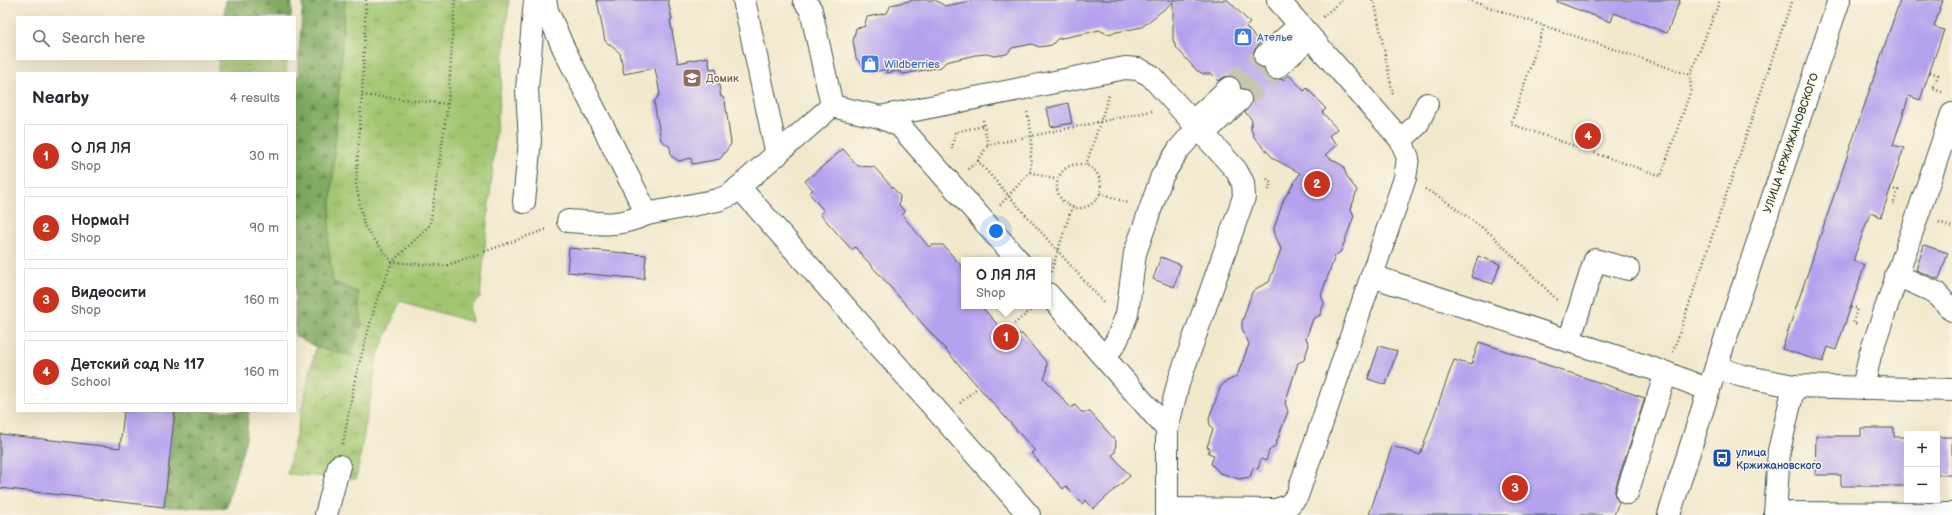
<!DOCTYPE html>
<html lang="en">
<head>
<meta charset="utf-8">
<style>
	:root { --surface:#fff; --page:#f2f2f3; --text:#2b2b33; --muted:#7c7c81; --line:#e1e1e2; --accent:#c8321e }
	body { margin:0; font-family:"Balsamiq Sans",sans-serif; background:var(--page); color:var(--text) }
	.controls { position:absolute; right:12px; bottom:12px; display:grid; overflow:hidden; border-radius:0px; box-shadow:0 4px 16px #0002 }
	.controls button { width:36px; height:36px; display:grid; place-items:center; padding:0; border:0; border-bottom:1px solid var(--line); background:var(--surface); color:var(--text); font:20px sans-serif }
	.you { position:absolute; left:996px; top:231px; width:14px; height:14px; margin:-10px; border:3px solid #fff; border-radius:50%; background:#1a73e8; box-shadow:0 0 0 6px #1a73e833 }
	.badge { display:grid; place-items:center; width:26px; height:26px; border-radius:50%; background:var(--accent); color:#fff; font-size:13px; font-weight:700 }
	.pin { position:absolute; translate:-50% -50%; border:2px solid #fff; box-shadow:0 1px 4px #0006 }
	.popup { position:absolute; left:961px; top:257px; width:90px; height:52px; box-sizing:border-box; display:grid; place-content:center; border-radius:0px; background:var(--surface); filter:drop-shadow(0 1px 3px #0005); font-size:13px; white-space:nowrap; color:var(--muted) }
	.popup b { font-size:15px; color:var(--text) }
	.popup::after { content:''; position:absolute; left:50%; top:100%; margin-left:-8px; border:8px solid transparent; border-top-color:var(--surface) }
	.list { margin:0; padding:0; list-style:none }
	h2 { display:flex; justify-content:space-between; align-items:center; height:52px; margin:0; padding:0 16px; font-size:17px }
	h2 small { font-size:13px; font-weight:400; color:var(--muted) }
	.list li { display:grid; grid-template-columns:26px 1fr auto; gap:12px; align-items:center; box-sizing:border-box; height:64px; margin:0 8px 8px; padding:0 8px; border:1px solid var(--line); border-radius:0px }
	.list b { display:block; font-size:15px; white-space:nowrap }
	.list p { margin:0; font-size:13px; white-space:nowrap; color:var(--muted) }
	.list em { font-size:13px; font-style:normal; color:var(--muted) }
	.icon { flex:none; width:22px; height:22px; fill:none; stroke:currentColor; stroke-width:2; stroke-linecap:round; stroke-linejoin:round }
	.map { position:relative; flex:none; width:1952px; height:515px; overflow:hidden }
	.search { position:absolute; background:var(--surface); box-shadow:0 4px 16px #0002; left:16px; top:16px; width:280px; height:44px; display:flex; align-items:center; gap:10px; box-sizing:border-box; padding:0 14px; border-radius:0px; color:var(--muted); font-size:15px }
	.panel { position:absolute; background:var(--surface); box-shadow:0 4px 16px #0002; left:16px; top:72px; width:280px; height:340px; border-radius:0px }
	.map>svg:first-child { display:block }
	.grass { fill:url(#grass-tufts); stroke:#608252 }
	.forest { fill:url(#forest-firs); stroke:#50744b }
	.building { fill:#b5a2ef }
	.lines { fill:none; stroke-linecap:round; stroke-linejoin:round }
	.minor-tunnel { stroke:#c8c7ae; stroke-width:22; stroke-dasharray:22 11; stroke-linecap:butt }
	.minor-casing { stroke:#3f574b; stroke-width:24 }
	.path { stroke:#3f574b; stroke-width:2.5; stroke-dasharray:1 3; stroke-linecap:butt }
	.minor { stroke:#fff; stroke-width:22 }
	.labels { text-anchor:middle; dominant-baseline:central; stroke-width:3; stroke-linejoin:round; paint-order:stroke }
	.shop-label { font-size:11px; fill:#366cbe; stroke:#fcf5e5; text-anchor:start }
	.education-label { font-size:11px; fill:#785e54; stroke:#fcf5e5; text-anchor:start }
	.street-label { font-size:11px; fill:#1f3d34; stroke:#fcf5e5 }
	.transit-label { font-size:11px; fill:#164399; stroke:#fcf5e5; text-anchor:start }
</style>
</head>
<body>
<div class="map">
<svg width="1952" height="515" viewBox="0 0 1952 515">
	<defs>
		<pattern id="grass-tufts" width="24" height="20" patternUnits="userSpaceOnUse"><rect width="24" height="20" fill="#a2c670"/><path d="M3 7l-1-3M5 7V3M7 7l1-3M15 17l-1-3M17 17v-4M19 17l1-3" fill="none" stroke="#83a25d"/></pattern>
		<pattern id="forest-firs" width="22" height="20" patternUnits="userSpaceOnUse"><rect width="22" height="20" fill="#81ab62"/><path d="M5 1l3.5 6h-7zM16 11l3.5 6h-7z" fill="#698c52"/></pattern>
	</defs>
	<rect width="100%" height="100%" fill="#fcf5e5"/>
	<filter id="ink" filterUnits="userSpaceOnUse"><feTurbulence type="fractalNoise" baseFrequency=".025" numOctaves="2"/><feDisplacementMap in="SourceGraphic" scale="8" xChannelSelector="R" yChannelSelector="G"/><feConvolveMatrix kernelMatrix="1 2 1 2 8 2 1 2 1" color-interpolation-filters="sRGB"/></filter>
	<filter id="wash" filterUnits="userSpaceOnUse"><feTurbulence type="fractalNoise" baseFrequency=".012" numOctaves="4" result="noise"/><feDisplacementMap in="SourceGraphic" scale="16" xChannelSelector="R" yChannelSelector="G"/><feGaussianBlur stdDeviation="0.9" result="paint"/><feColorMatrix in="noise" values="0 0 0 0 0 0 0 0 0 0 0 0 0 0 0 0 0 1.4 0 .05"/><feComposite in="paint" operator="in"/></filter>
	<g filter="url(#wash)">
		<rect width="100%" height="100%" fill="#f2e9cd"/>
		<g class="grass">
			<polygon points="345,0 509,0 480,297 470,307 472,322 400,301 378,355 356,479 287,474 316,347 350,355 358,292 333,282 328,245"/>
			<polygon points="219,59 287,59 286,73 217,73"/>
		</g>
		<g class="forest">
			<polygon points="226,0 292,0 291,17 224,17"/>
			<polygon points="303,0 345,0 328,245 333,282 358,292 362,325 350,355 316,347 295,336 295,106"/>
			<polygon points="175,411 249,411 246,439 226,508 164,507"/>
		</g>
		<g id="blocks">
			<g class="building">
				<polygon points="597,0 668,0 672,20 670,20 678,63 708,57 710,69 716,68 721,97 723,97 725,101 731,144 720,159 692,164 691,158 679,161 671,156 670,147 661,140 654,102 660,94 655,68 624,74 620,53 605,41"/>
				<polygon points="914,0 935,0 945,6 976,0 1228,0 1250,23 1246,27 1260,42 1253,52 1253,58 1255,64 1264,68 1267,76 1272,80 1285,79 1289,75 1304,91 1307,88 1326,109 1322,112 1337,129 1329,136 1337,144 1325,155 1343,166 1348,179 1357,190 1351,209 1354,216 1341,251 1335,256 1325,284 1321,295 1324,303 1320,315 1313,319 1306,338 1309,345 1304,360 1298,363 1285,403 1288,411 1275,446 1269,451 1266,461 1261,459 1258,469 1253,468 1250,477 1239,479 1220,473 1211,464 1214,455 1208,453 1210,448 1207,447 1213,429 1210,425 1209,418 1220,388 1224,383 1237,376 1249,344 1242,328 1242,322 1252,292 1257,288 1269,282 1281,249 1275,235 1274,228 1284,199 1300,173 1274,159 1254,137 1251,129 1252,120 1245,112 1252,103 1252,97 1249,92 1241,88 1238,80 1233,76 1226,76 1218,81 1211,74 1203,74 1196,70 1176,47 1173,40 1173,2 1142,27 1107,34 1099,30 1087,33 1057,39 1052,45 1039,47 1032,44 1012,48 1007,54 994,56 987,54 975,55 946,62 941,67 904,74 897,71 887,73 886,69 875,72 874,67 865,69 856,58 853,41 856,28 864,27 867,17 887,13 891,5"/>
				<polygon points="1557,0 1680,0 1667,33 1614,13 1611,22 1557,2"/>
				<polygon points="1900,0 1943,0 1934,27 1944,30 1920,100 1909,96 1893,145 1904,148 1881,217 1870,213 1853,261 1865,265 1836,350 1828,347 1823,362 1782,349"/>
				<polygon points="1068,103 1072,123 1051,127 1047,108"/>
				<polygon points="843,149 858,166 874,167 900,196 899,205 905,212 902,215 929,247 932,245 943,245 964,269 964,306 981,306 1004,332 1007,328 1012,334 1022,334 1047,363 1046,375 1044,378 1071,408 1075,405 1081,412 1090,412 1116,441 1115,453 1112,455 1130,476 1093,509 1086,500 1082,504 1066,486 1063,489 1031,453 1035,451 855,247 852,250 820,214 824,211 809,193 813,190 805,181"/>
				<polygon points="1924,245 1948,253 1939,279 1916,270"/>
				<polygon points="569,248 646,255 644,279 567,272"/>
				<polygon points="1478,256 1500,264 1493,284 1471,277"/>
				<polygon points="1161,257 1181,265 1174,287 1153,279"/>
				<polygon points="1479,342 1645,398 1615,489 1615,496 1619,502 1614,515 1369,515 1392,446 1420,455 1454,360 1471,365"/>
				<polygon points="1379,346 1397,351 1386,385 1368,379"/>
				<polygon points="124,411 175,411 164,507 0,488 0,434 120,448"/>
				<polygon points="1861,428 1894,428 1894,437 1907,437 1907,486 1841,486 1841,475 1815,475 1816,436 1861,436"/>
				<rect x="1937" y="437" width="15" height="38"/>
			</g>
		</g>
	</g>
	<g filter="url(#ink)">
		<use href="#blocks" fill-opacity="0" stroke="#3f574b" stroke-width="1"/>
		<g class="lines">
			<g class="minor-tunnel">
				<polyline points="1229,88 1265,56"/>
				<polyline points="1240,100 1276,68"/>
			</g>
			<defs>
				<g id="minor">
					<polyline points="545,0 547,10 563,47 647,214 718,200 730,195 832,106"/>
					<polyline points="744,0 777,155"/>
					<polyline points="804,0 811,10 832,106 880,117 900,126 1018,260"/>
					<polyline points="1265,56 1300,25"/>
					<polyline points="1276,68 1310,37"/>
					<polyline points="880,117 1125,68 1138,69 1150,75 1236,170 1243,183 1244,197 1178,384 1167,429 1167,515"/>
					<polyline points="1192,122 1229,88"/>
					<polyline points="1203,134 1240,100"/>
					<polyline points="1401,140 1417,125 1427,104"/>
					<polyline points="739,187 1029,515"/>
					<polyline points="524,202 530,140 527,89 535,0"/>
					<path d="M 568,221 C 601,223 615,228 647,214"/>
					<polyline points="1896,275 1935,292 1952,310"/>
					<polyline points="1372,276 1666,373 1709,390"/>
					<polyline points="1048,294 1167,429"/>
					<polyline points="1569,341 1595,260 1628,269"/>
					<polyline points="1105,358 1117,340 1127,314 1135,253 1162,176 1179,149 1198,128"/>
					<polyline points="1716,367 1742,376 1794,386 1952,390"/>
					<polyline points="1863,388 1870,355 1952,114"/>
					<polyline points="1627,493 1666,373"/>
					<polyline points="1167,509 1276,510 1288,506 1297,496 1405,178 1408,158 1401,140 1278,0"/>
					<polyline points="1775,513 1952,514"/>
					<polyline points="326,515 339,466"/>
					<polyline points="1669,515 1716,367 1839,0"/>
					<polyline points="1775,515 1779,451 1794,386"/>
				</g>
			</defs>
			<use href="#minor" class="minor-casing"/>
			<g class="path">
				<polyline points="366,0 362,95 356,184 364,226 392,262 445,266 547,229"/>
				<polyline points="1372,0 1375,4 1393,95"/>
				<polyline points="1468,0 1690,75 1720,0"/>
				<polyline points="1323,17 1342,0"/>
				<polyline points="1544,26 1511,124 1661,176 1691,90 1690,75"/>
				<polyline points="1930,72 1938,75 1933,89 1942,92"/>
				<polyline points="362,95 448,104"/>
				<polyline points="983,120 988,145 1152,111"/>
				<polyline points="952,149 955,132 984,126"/>
				<polyline points="978,161 988,145"/>
				<circle cx="1079" cy="186" r="22"/>
				<polyline points="1086,165 1109,95"/>
				<polyline points="968,169 978,161 1104,303"/>
				<polyline points="1030,172 1057,180"/>
				<polyline points="1267,179 1271,183 1268,192"/>
				<polyline points="1425,189 1443,199 1492,235 1557,300"/>
				<polyline points="1890,189 1898,190 1893,205 1897,206"/>
				<polyline points="1100,193 1128,203"/>
				<polyline points="1000,205 1030,172 1032,136 1027,111"/>
				<polyline points="1939,222 1952,227"/>
				<polyline points="1051,272 1072,207"/>
				<polyline points="1851,307 1857,308 1853,323 1857,324"/>
				<polyline points="1008,329 1031,310"/>
				<polyline points="1673,352 1792,0"/>
				<polyline points="960,403 977,388"/>
				<polyline points="343,444 355,379 376,302 392,262 430,225 448,104 455,0"/>
			</g>
			<use href="#minor" class="minor"/>
		</g>
	</g>
	<defs>
		<symbol id="shop-square" viewBox="-11 -11 22 22"><rect x="-9" y="-9" width="18" height="18" rx="4" fill="#3f7fe0" stroke="#fcf5e5"/><path d="M-5-2.5h2.3a2.7 3.5 0 0 1 5.4 0H5L5.5 6h-11ZM-1.5-2.5h3a1.5 2.3 0 0 0-3 0Z" fill="#fff"/></symbol>
		<symbol id="school-square" viewBox="-11 -11 22 22"><rect x="-9" y="-9" width="18" height="18" rx="4" fill="#8d6e63" stroke="#fcf5e5"/><path d="M0-5L7-2L0 1L-7-2ZM-4 1L0 2.5L4 1V4Q0 6-4 4Z" fill="#fff"/></symbol>
		<symbol id="bus-square" viewBox="-11 -11 22 22"><rect x="-9" y="-9" width="18" height="18" rx="4" fill="#1a4fb4" stroke="#fcf5e5"/><path d="M-5-6H5V4H4V6H2V4H-2V6H-4V4H-5ZM-3.5-4V0h7V-4ZM-3.5 1.2v1.5H-2V1.2ZM2 1.2v1.5H3.5V1.2Z" fill="#fff"/></symbol>
	</defs>
	<g fill-rule="evenodd">
		<use href="#shop-square" x="1232" y="26" width="22" height="22"/>
		<use href="#shop-square" x="859" y="53" width="22" height="22"/>
		<use href="#school-square" x="681" y="67" width="22" height="22"/>
		<use href="#bus-square" x="1711" y="447" width="22" height="22"/>
	</g>
	<g class="labels">
		<g class="shop-label">
			<text x="1257" y="37">Ателье</text>
			<text x="884" y="64">Wildberries</text>
		</g>
		<g class="education-label">
			<text x="706" y="78">Домик</text>
		</g>
		<g class="street-label">
			<text transform="translate(1791 143) rotate(-71)">УЛИЦА КРЖИЖАНОВСКОГО</text>
		</g>
		<g class="transit-label">
			<text x="1736" y="452">улица<tspan x="1736" dy="13">Кржижановского</tspan></text>
		</g>
	</g>
</svg>
<div class="controls">
<button>+</button>
<button>−</button>
</div>
<div class="you"></div>
<div class="pin badge" style="left:1006px;top:337px">1</div>
<div class="popup"><b>О ЛЯ ЛЯ</b>Shop</div>
<div class="pin badge" style="left:1317px;top:184px">2</div>
<div class="pin badge" style="left:1515px;top:488px">3</div>
<div class="pin badge" style="left:1588px;top:136px">4</div>
<div class="search"><svg class="icon" aria-label="search" viewBox="0 0 24 24"><circle cx="10" cy="10" r="6"/><path d="M15 15l6 6"/></svg>Search here</div>
<section class="panel">
<h2>Nearby<small>4 results</small></h2>
<ul class="list">
<li><span class="badge">1</span><div><b>О ЛЯ ЛЯ</b><p>Shop</p></div><em>30 m</em></li>
<li><span class="badge">2</span><div><b>НормаН</b><p>Shop</p></div><em>90 m</em></li>
<li><span class="badge">3</span><div><b>Видеосити</b><p>Shop</p></div><em>160 m</em></li>
<li><span class="badge">4</span><div><b>Детский сад № 117</b><p>School</p></div><em>160 m</em></li>
</ul>
</section>
</div>
</body>
</html>
